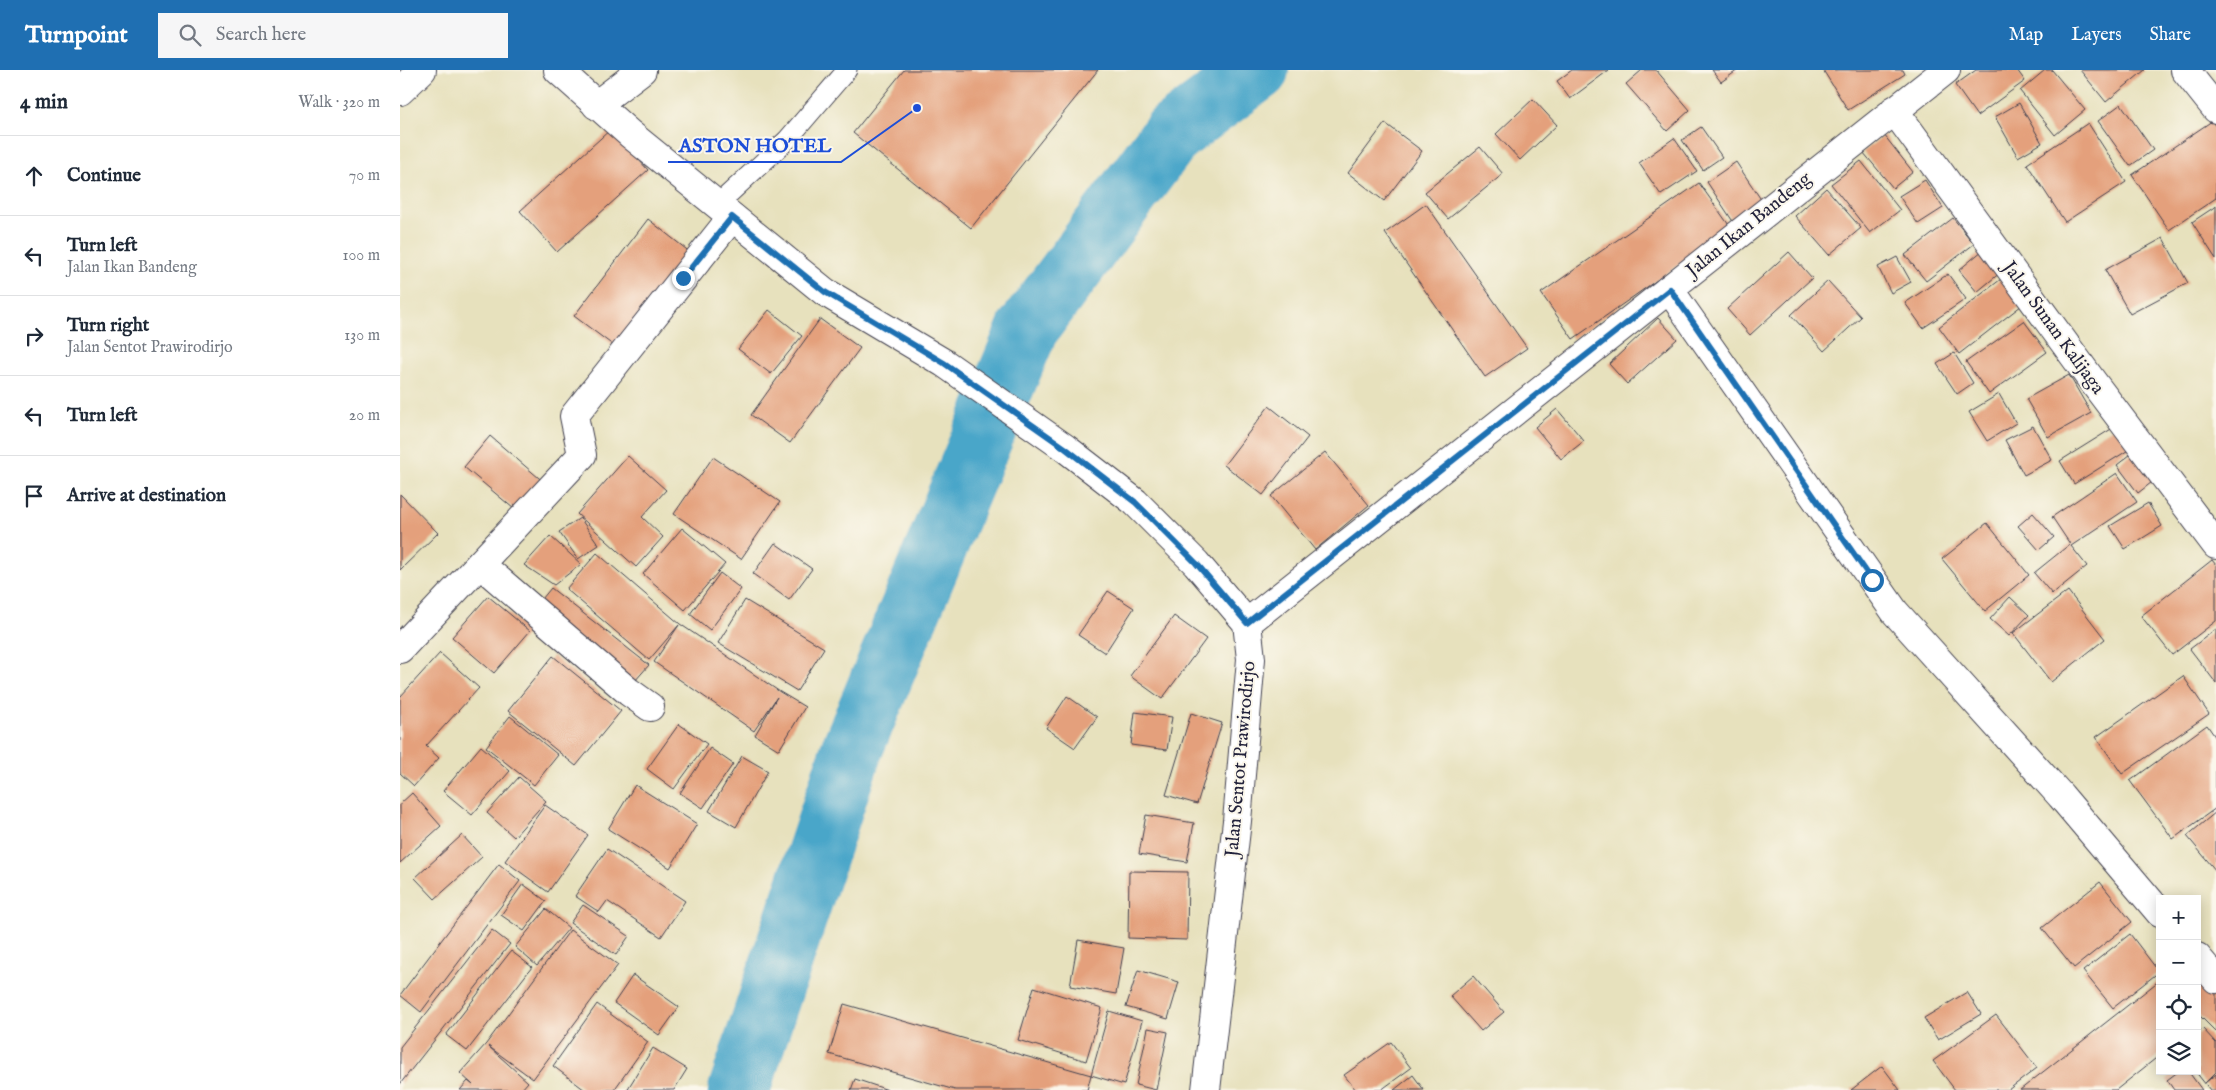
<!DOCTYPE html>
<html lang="en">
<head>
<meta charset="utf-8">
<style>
	:root { --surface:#fff; --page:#f6f6f7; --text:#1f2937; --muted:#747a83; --line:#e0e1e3; --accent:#1f6fb2 }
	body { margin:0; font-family:"IM FELL English",serif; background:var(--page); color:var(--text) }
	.controls { position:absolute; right:15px; bottom:15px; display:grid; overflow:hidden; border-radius:0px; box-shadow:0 2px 12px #0003 }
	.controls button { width:45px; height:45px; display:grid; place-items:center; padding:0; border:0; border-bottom:1px solid var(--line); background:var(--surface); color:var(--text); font:25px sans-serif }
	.stop { position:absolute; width:15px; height:15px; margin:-11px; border:4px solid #1f6fb2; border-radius:50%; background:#fff }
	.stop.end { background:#1f6fb2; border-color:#fff; box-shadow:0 1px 5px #0008 }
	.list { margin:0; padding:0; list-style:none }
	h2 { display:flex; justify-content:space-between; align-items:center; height:65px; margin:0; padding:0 20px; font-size:21px }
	h2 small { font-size:16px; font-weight:400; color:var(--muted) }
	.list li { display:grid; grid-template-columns:32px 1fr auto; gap:15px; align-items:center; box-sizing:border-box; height:80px; padding:0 20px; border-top:1px solid var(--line) }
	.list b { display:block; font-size:19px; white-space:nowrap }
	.list p { margin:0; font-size:16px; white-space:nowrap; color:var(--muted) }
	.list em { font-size:16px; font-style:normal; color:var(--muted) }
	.icon { flex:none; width:28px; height:28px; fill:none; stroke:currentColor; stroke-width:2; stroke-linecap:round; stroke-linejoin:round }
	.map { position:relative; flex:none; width:1816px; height:1020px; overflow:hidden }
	header { display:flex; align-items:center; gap:30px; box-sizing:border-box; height:70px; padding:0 25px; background:var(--accent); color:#fff }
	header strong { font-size:24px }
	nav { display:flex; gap:28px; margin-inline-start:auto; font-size:18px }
	.search { width:350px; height:45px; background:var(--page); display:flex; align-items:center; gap:12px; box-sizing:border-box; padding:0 18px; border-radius:0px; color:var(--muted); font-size:19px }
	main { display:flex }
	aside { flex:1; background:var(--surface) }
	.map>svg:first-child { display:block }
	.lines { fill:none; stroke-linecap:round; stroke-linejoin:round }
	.river { stroke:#4aa6c9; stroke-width:62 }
	.building { fill:#e4a07b }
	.service-casing { stroke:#403f4e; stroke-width:21 }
	.minor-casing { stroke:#403f4e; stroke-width:30 }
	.tertiary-casing { stroke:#403f4e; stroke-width:30 }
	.service { stroke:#fff; stroke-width:19 }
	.minor { stroke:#fff; stroke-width:28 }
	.tertiary { stroke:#fff; stroke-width:28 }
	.route { stroke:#1f6fb2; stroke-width:6 }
	.labels { text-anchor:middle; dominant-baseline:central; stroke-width:4; stroke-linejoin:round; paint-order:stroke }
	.street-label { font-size:19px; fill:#22223b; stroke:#fbf7ec }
	.leader { fill:none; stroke:#1d4ed8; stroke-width:2 }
	.callout-dot { fill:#1d4ed8; stroke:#fbf7ec; stroke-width:2 }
	.callout-label { font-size:20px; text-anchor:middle; font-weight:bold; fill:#1d4ed8; stroke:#fbf7ec; stroke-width:4; stroke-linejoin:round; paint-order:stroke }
</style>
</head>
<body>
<header>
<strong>Turnpoint</strong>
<div class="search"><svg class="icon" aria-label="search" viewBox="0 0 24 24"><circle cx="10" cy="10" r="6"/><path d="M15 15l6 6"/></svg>Search here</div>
<nav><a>Map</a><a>Layers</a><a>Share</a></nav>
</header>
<main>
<aside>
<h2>4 min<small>Walk · 320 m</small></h2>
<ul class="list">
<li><svg class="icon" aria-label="ahead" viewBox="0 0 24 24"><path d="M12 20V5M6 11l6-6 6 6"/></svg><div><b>Continue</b></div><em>70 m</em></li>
<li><svg class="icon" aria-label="left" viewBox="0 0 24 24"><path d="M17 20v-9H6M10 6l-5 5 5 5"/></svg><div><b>Turn left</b><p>Jalan Ikan Bandeng</p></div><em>100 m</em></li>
<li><svg class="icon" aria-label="right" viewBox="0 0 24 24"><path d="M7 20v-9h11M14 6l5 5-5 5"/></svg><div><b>Turn right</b><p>Jalan Sentot Prawirodirjo</p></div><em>130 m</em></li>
<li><svg class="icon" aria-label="left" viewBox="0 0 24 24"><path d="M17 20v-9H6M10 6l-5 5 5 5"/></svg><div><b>Turn left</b></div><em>20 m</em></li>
<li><svg class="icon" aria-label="arrive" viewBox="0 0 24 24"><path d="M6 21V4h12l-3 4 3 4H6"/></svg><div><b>Arrive at destination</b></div></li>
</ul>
</aside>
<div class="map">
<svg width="1816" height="1020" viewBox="0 0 1816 1020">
	<rect width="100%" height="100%" fill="#fbf7ec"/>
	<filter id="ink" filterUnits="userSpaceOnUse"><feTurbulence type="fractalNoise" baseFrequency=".02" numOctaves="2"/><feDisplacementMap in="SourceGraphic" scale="10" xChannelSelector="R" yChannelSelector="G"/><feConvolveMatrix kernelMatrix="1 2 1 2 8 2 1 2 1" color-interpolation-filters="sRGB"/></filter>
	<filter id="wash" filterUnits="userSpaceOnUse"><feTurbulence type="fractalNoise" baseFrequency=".0096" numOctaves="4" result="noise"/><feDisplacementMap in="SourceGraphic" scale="20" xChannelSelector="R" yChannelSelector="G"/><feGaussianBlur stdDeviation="1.12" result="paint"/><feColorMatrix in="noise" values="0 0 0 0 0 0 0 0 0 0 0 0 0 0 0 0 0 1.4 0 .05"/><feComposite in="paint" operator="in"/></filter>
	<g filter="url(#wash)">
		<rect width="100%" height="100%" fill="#e7e1bd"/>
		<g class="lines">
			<polyline class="river" points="339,1020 452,679 628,258 773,63 858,0"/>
		</g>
		<g id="blocks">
			<g class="building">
				<polygon points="504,0 698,0 571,158 453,63"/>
				<polygon points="1172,0 1209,0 1170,29 1157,11"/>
				<polygon points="1242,0 1256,0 1290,40 1267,61 1226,14"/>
				<polygon points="1312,0 1338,0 1321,12"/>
				<polygon points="1423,0 1503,0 1505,4 1448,40"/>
				<polygon points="1576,0 1617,0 1625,11 1577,46 1555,15"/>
				<polygon points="1645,0 1652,0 1685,40 1655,65 1620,21"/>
				<polygon points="1680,0 1745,0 1706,32"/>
				<polygon points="1133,29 1157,55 1120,90 1096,64"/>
				<polygon points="1619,33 1642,73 1618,87 1595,47"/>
				<polygon points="1721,34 1753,80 1730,96 1698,51"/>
				<polygon points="1812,51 1816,57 1816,128 1769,160 1732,105"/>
				<polygon points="985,53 1022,81 984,131 948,103"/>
				<polygon points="1688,53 1726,112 1665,152 1627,94"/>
				<polygon points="1301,57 1322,87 1303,100 1282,70"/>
				<polygon points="211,59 248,100 157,182 120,141"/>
				<polygon points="1484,65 1513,102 1493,118 1463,82"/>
				<polygon points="1274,68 1297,101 1261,125 1239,93"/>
				<polygon points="1080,77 1103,104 1048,149 1025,122"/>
				<polygon points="1461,91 1500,140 1470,163 1431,114"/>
				<polygon points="1336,92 1364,134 1334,153 1307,112"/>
				<polygon points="1525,110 1543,138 1518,154 1499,126"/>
				<polygon points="1299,113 1331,158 1173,269 1141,223"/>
				<polygon points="1426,118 1461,158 1429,185 1395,146"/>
				<polygon points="1026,134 1127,278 1085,307 985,163"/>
				<polygon points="1816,136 1816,189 1792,152"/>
				<polygon points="1553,148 1574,174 1526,211 1505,185"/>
				<polygon points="248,149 291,183 218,279 174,246"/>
				<polygon points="1763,168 1788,213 1730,244 1705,200"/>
				<polygon points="1583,180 1601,202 1577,222 1559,200"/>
				<polygon points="1389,182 1412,208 1350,265 1327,239"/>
				<polygon points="1497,187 1511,212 1491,223 1478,197"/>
				<polygon points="1548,204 1566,229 1523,258 1505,233"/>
				<polygon points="1605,206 1626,232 1559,284 1539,257"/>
				<polygon points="1428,211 1461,247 1424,281 1391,245"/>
				<polygon points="369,240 402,266 371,304 338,279"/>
				<polygon points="1258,248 1277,269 1227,314 1209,294"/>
				<polygon points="420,249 460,278 390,373 351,345"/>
				<polygon points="1624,251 1647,282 1589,324 1566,292"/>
				<polygon points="1554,283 1573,313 1557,324 1537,294"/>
				<polygon points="1669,305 1691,343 1648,367 1626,329"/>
				<polygon points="1599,324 1616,353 1587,371 1569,342"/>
				<polygon points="869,336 908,367 863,425 824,395"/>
				<polygon points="1157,339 1184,371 1161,389 1135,357"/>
				<polygon points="1633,356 1652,390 1624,405 1605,370"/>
				<polygon points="1716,356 1730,379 1674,414 1660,391"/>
				<polygon points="90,366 146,414 120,444 64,397"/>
				<polygon points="1735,381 1756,409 1738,423 1717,395"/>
				<polygon points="925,382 969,435 915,480 871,426"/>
				<polygon points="228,386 266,420 242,447 263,467 236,497 177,444"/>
				<polygon points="313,387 380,432 341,489 274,444"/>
				<polygon points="1717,403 1737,432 1671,476 1687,496 1652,524 1634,503 1670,474 1652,447"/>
				<polygon points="0,424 38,463 0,500"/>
				<polygon points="1748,433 1762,456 1725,479 1710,456"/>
				<polygon points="1633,443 1654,467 1639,480 1618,456"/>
				<polygon points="180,448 199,475 178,489 159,462"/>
				<polygon points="1587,453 1629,505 1585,541 1542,489"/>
				<polygon points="282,458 325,494 285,540 243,504"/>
				<polygon points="150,466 181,494 154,515 124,495"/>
				<polygon points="375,473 412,499 389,530 353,504"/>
				<polygon points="197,483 280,554 380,622 405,637 379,680 355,665 377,627 354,661 254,592 279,555 249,590 166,519"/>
				<polygon points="1812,490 1816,495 1816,551 1772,585 1741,546"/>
				<polygon points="320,503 341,519 310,560 290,544"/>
				<polygon points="151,518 249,595 227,620 133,540"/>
				<polygon points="708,521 734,538 705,583 678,565"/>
				<polygon points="1668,521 1705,569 1651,612 1613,563"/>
				<polygon points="88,526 130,561 94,603 52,567"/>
				<polygon points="1610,527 1629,545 1609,566 1590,549"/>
				<polygon points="345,530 424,578 397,621 318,573"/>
				<polygon points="774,546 806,569 762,629 730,606"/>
				<polygon points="1816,559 1816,613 1790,579"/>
				<polygon points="40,583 79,618 26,676 39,688 14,716 0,703 0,627"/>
				<polygon points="153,586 221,641 176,696 108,641"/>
				<polygon points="1783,606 1809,644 1722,704 1696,667"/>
				<polygon points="667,626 697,647 675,678 646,658"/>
				<polygon points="735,642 772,647 767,680 731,675"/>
				<polygon points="791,643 822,653 797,734 766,725"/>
				<polygon points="110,646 158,685 134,715 86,677"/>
				<polygon points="279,654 307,674 274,719 247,699"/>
				<polygon points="1807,655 1816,668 1816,738 1773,769 1730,711"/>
				<polygon points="81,676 110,701 72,745 43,721"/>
				<polygon points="310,678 333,694 303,738 280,723"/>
				<polygon points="342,686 368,701 336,757 309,741"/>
				<polygon points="119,707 146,731 114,767 87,743"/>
				<polygon points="235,715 297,754 270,798 208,759"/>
				<polygon points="12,723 41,756 0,793 0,734"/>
				<polygon points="145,735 188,765 148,822 105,791"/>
				<polygon points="1816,742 1816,801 1787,766"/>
				<polygon points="746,745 794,753 787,792 739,784"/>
				<polygon points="62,765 82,787 35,829 15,808"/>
				<polygon points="207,779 285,831 261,867 207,831 199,842 175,826"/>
				<polygon points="99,794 120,811 21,942 0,925"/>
				<polygon points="729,801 788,802 787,870 728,868"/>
				<polygon points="1700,812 1732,852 1674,898 1642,858"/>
				<polygon points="123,814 146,831 124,861 101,845"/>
				<polygon points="183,835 229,866 216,885 170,853"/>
				<polygon points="146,839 169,858 137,896 115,877"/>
				<polygon points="92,860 110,874 0,1014 0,977"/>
				<polygon points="170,860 218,895 133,1009 88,976 128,1012 121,1020 60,1020 68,1011 73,1015 60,1003 86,974"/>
				<polygon points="1730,864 1759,902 1713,938 1683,901"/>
				<polygon points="678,870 724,878 716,924 670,916"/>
				<polygon points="111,881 132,897 67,981 46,965"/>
				<polygon points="738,900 779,912 768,949 726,937"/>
				<polygon points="233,905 279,937 259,965 214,933"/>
				<polygon points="1797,905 1816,924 1816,962 1797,943"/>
				<polygon points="1073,906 1104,942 1081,961 1050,926"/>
				<polygon points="1760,910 1760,985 1716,1020 1620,1020"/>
				<polygon points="634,917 702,938 686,991 618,970"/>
				<polygon points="1567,922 1581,944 1538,970 1524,948"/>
				<polygon points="197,934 248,972 214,1020 185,1020 153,996"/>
				<polygon points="444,934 691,1005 709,941 742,951 724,1015 691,1005 687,1020 555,1020 429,984"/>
				<polygon points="1596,945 1637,998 1608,1020 1555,1020 1533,991"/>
				<polygon points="748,958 768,962 756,1020 736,1015"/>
				<polygon points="1803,959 1816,973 1816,1002 1805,1013 1816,1004 1816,1020 1810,1020 1795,1001 1797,1001 1797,964"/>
				<polygon points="991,972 1011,998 981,1020 956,1020 944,1005"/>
				<polygon points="253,978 287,999 274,1020 227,1020"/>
				<polygon points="1482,996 1500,1020 1451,1020"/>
				<polygon points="1779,1001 1788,1001 1802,1020 1774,1020 1767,1010"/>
				<polygon points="1013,1005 1024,1020 994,1020"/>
				<polygon points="455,1009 488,1020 451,1020"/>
			</g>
		</g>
	</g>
	<g filter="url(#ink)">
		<use href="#blocks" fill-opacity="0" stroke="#403f4e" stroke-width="1"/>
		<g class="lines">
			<defs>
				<polyline id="service" points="317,135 387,70 447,0"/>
				<g id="minor">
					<polyline points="1785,0 1816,39"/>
					<polyline points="0,21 22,0"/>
					<polyline points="196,35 242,0"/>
					<polyline points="1494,40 1693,312 1816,475"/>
					<polyline points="1269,219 1495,542 1661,726 1760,843"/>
					<polyline points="80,494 229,622 250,637"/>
					<polyline points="847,553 1546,0"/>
					<polyline points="0,579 182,385 174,346 332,147"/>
					<polyline points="1797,887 1816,909"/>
				</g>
				<polyline id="tertiary" points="158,0 230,64 425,222 544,293 665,378 735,432 796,493 847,553 851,589 837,751 806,1020"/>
			</defs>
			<use href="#service" class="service-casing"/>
			<use href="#minor" class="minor-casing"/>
			<use href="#tertiary" class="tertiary-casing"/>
			<use href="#service" class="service"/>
			<use href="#minor" class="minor"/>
			<use href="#tertiary" class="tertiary"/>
		</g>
	</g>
	<g class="lines" filter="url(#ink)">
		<polyline class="route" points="283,208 332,147 425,222 544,293 665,378 735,432 796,493 847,553 1270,219 1472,510"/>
	</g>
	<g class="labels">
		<g class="street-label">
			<text transform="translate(1349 155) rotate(-39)">Jalan Ikan Bandeng</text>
			<text transform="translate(1653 258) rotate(54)">Jalan Sunan Kalijaga</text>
			<text transform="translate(841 689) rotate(-85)">Jalan Sentot Prawirodirjo</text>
		</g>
	</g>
	<path class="leader" d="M517 38L441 92H268"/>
	<circle class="callout-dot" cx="517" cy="38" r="5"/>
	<g class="callout-label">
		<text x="355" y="82">ASTON HOTEL</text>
	</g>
</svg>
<div class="controls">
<button>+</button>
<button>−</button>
<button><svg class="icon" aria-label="locate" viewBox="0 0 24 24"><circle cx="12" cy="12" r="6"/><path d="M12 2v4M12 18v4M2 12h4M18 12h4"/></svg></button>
<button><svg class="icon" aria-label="layers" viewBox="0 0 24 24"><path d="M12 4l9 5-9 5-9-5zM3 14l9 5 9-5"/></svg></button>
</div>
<div class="stop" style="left:1472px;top:510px"></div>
<div class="stop end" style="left:283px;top:208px"></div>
</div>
</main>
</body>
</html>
